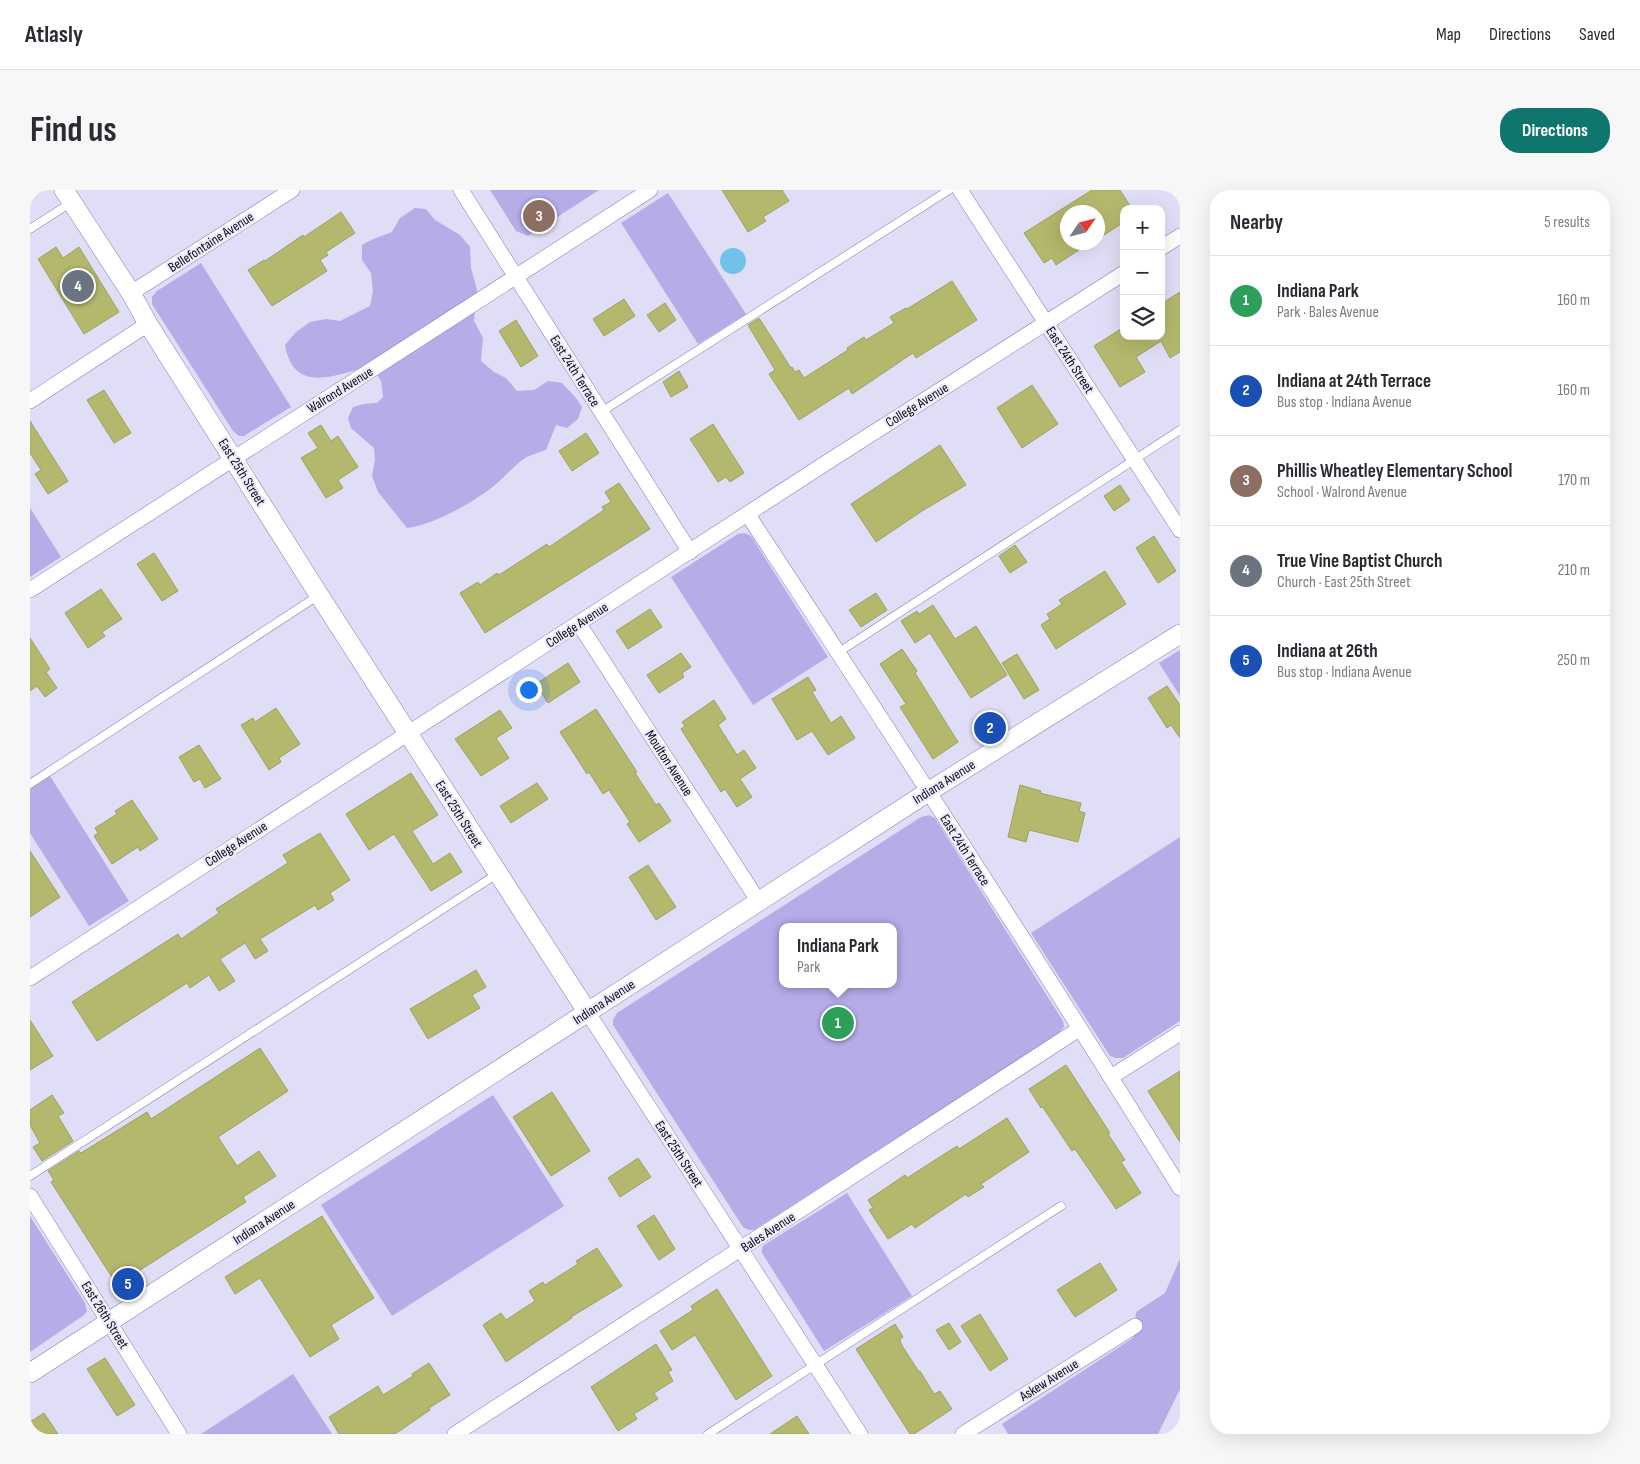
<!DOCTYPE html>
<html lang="en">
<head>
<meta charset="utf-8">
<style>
	:root { --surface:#fff; --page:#f7f7f7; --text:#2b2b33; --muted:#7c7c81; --line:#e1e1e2; --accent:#0f766e }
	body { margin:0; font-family:"Sofia Sans Condensed",sans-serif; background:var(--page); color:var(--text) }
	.controls { position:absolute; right:15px; top:15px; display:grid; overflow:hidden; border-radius:10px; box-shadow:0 5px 20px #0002 }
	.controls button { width:45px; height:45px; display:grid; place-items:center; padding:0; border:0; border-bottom:1px solid var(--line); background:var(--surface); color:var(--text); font:25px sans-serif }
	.compass { position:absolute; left:1030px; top:15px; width:45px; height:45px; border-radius:50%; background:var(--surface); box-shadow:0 5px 20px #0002; rotate:55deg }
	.you { position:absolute; left:498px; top:499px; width:18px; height:18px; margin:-12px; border:4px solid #fff; border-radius:50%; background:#1a73e8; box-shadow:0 0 0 8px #1a73e833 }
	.badge { display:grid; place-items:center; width:32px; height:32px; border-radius:50%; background:var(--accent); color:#fff; font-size:16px; font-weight:700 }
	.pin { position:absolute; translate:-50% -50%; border:2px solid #fff; box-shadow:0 1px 5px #0006 }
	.popup { position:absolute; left:749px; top:733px; width:118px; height:65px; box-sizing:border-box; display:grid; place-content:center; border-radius:10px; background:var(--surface); filter:drop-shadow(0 1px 4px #0005); font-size:16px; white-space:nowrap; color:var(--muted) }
	.popup b { font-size:19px; color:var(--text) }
	.popup::after { content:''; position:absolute; left:50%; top:100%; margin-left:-10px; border:10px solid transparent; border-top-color:var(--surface) }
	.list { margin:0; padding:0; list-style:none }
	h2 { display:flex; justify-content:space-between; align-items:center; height:65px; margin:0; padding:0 20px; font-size:21px }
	h2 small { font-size:16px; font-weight:400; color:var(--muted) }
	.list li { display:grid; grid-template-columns:32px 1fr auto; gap:15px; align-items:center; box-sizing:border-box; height:90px; padding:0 20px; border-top:1px solid var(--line) }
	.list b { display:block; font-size:19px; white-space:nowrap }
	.list p { margin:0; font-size:16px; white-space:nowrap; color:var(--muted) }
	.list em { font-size:16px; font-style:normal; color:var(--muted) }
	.icon { flex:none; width:28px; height:28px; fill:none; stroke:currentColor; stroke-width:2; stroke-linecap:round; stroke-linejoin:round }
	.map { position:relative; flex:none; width:1150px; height:1244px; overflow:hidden; border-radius:20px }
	header { display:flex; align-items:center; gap:30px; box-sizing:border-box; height:70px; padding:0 25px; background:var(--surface); border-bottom:1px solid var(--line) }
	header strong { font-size:24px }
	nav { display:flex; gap:28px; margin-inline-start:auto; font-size:18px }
	.intro { display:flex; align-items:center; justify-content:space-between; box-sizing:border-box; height:120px; padding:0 30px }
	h1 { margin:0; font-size:35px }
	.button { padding:12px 22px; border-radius:20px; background:var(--accent); color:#fff; font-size:18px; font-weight:700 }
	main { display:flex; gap:30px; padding:0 30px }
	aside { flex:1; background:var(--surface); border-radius:20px; box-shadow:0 5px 20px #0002 }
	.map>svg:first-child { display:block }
	.green { fill:#b5ace8; fill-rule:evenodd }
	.water { fill:#70c2ea }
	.building { fill:#b4b86d; stroke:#9ea163 }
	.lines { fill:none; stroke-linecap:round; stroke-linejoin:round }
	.service-casing { stroke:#867db5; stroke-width:9 }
	.minor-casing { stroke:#867db5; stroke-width:16 }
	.tertiary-casing { stroke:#867db5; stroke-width:20 }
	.service { stroke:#fff; stroke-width:8 }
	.minor { stroke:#fff; stroke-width:15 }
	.tertiary { stroke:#fff; stroke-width:19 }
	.labels { text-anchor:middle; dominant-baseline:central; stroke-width:4.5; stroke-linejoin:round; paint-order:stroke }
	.street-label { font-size:14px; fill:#0c081c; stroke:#eeecf9 }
</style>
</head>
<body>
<header>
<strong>Atlasly</strong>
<nav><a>Map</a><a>Directions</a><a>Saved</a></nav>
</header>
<div class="intro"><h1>Find us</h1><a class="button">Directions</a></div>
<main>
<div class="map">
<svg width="1150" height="1244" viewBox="0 0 1150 1244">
	<rect width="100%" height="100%" fill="#e0ddf6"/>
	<g class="green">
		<polygon points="460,0 569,0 498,46 486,41"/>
		<polygon points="638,3 716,124 668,154 591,33"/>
		<path d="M 385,18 L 396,19 L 405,30 L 430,45 L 440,57 L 441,78 L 447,100 L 444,131 L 453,148 L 451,171 L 464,182 L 476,188 L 487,201 L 504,200 L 518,191 L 532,193 L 546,208 L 552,217 L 548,229 L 537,238 L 526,235 L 516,260 C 510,262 503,264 497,267 C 485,274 476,286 465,295 C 444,312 404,335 377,338 L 348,302 L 342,286 L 345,270 L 344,258 L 321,238 L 318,228 L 323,217 L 334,214 L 347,213 L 353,207 L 351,191 L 341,176 C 307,184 264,206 255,155 L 266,142 L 280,132 L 296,129 L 310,131 L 340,116 L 343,101 L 341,83 L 332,70 L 332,55 L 341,50 L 362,42 L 370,28 Z"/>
		<polygon points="171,73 261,217 214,246 209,246 203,241 122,114 122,107 127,101"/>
		<polygon points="0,318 31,367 0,387"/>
		<polygon points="715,343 721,346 798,467 723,515 641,387 708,344"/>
		<polygon points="1150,460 1150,506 1129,473"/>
		<polygon points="20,586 99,711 59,736 0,643 0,599"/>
		<path d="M 899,625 L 905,628 L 1033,831 L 1034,837 L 1027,845 L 724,1040 L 719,1040 L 713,1037 L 583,835 L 583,830 L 587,823 L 891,627 ZM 753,737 L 863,737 L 863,794 L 753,794 Z"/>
		<polygon points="1150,647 1150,831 1093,868 1086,868 1080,866 1001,743"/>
		<polygon points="463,905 534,1016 362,1126 291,1015"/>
		<polygon points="817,1003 882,1106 794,1161 732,1063 732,1058 734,1055"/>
		<polygon points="0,1026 55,1113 57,1121 54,1125 0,1162"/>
		<polygon points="1150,1069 1150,1199 1128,1244 978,1244 972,1234 1103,1148 1106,1122 1135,1103"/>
		<polygon points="263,1184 302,1244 171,1244"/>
	</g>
	<circle class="water" cx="703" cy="71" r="13"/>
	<g class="building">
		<polygon points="692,0 752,0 759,11 733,27 736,31 718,42"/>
		<polygon points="1062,0 1090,0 1102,19 1094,19 1094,32 1068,49 1068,22 1038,22 1038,52 1061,52 1026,75 1022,68 1014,73 994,43"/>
		<polygon points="311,22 325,43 296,62 298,65 290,70 297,81 242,116 218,80 234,70 235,71 273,45 274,47"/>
		<polygon points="26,57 33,68 49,57 89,122 54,144 8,69"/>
		<polygon points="922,91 947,130 886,168 883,163 822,204 819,198 769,230 739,184 745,180 718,135 729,128 761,178 762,177 765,182 769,180 774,188 818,160 817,158 834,147 836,150 864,133 860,127 876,118 877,119"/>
		<polygon points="1150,102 1150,162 1140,168 1131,151 1106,167 1115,182 1090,197 1064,156 1094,137 1094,146 1131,146 1131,114"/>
		<polygon points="594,109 605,126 574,146 563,129"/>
		<polygon points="635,113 646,130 629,142 617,125"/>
		<polygon points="486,130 508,166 491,177 469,141"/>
		<polygon points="649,181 658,197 641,207 633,192"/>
		<polygon points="1002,195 1028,234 992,258 967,218"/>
		<polygon points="74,200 101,243 84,253 57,210"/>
		<polygon points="0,231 38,291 18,304 5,284 11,280 0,263"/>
		<polygon points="683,234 714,283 700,292 696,287 688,292 660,249"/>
		<polygon points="291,235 301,251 308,246 328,277 308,290 313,298 296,308 271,268 288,258 278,243"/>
		<polygon points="556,243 569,263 542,281 529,261"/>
		<polygon points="910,255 936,295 892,321 846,352 821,314"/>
		<polygon points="589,293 620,339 455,443 430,403 448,392 450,395 467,383 469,385 517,354 519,357 574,320 572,317 581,312 575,302"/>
		<polygon points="1090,295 1100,310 1084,321 1074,306"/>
		<polygon points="1124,346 1146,381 1128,393 1106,358"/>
		<polygon points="985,355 997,372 980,383 969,366"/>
		<polygon points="124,363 148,401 132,411 107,374"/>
		<polygon points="1075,381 1096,414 1026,459 1011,435 1020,429 1017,424 1032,414 1029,410"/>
		<polygon points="71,399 92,429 72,442 75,446 58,458 35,423"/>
		<polygon points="846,403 857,420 831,437 819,420"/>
		<polygon points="903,415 925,449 946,436 977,485 941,508 900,443 885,453 871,431 887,421 889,424"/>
		<polygon points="620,419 632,437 598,459 586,441"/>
		<polygon points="0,448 20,479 16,482 27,498 15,507 7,496 0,501"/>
		<polygon points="872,459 887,481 885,483 928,552 903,569 870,517 876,514 850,474"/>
		<polygon points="651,463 661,477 652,483 654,487 629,503 617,485"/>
		<polygon points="987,464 1009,500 994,509 972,473"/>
		<polygon points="538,473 550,492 518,513 506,494"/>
		<polygon points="778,487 786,500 782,502 801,533 811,526 825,548 798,565 782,541 767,550 742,509"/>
		<polygon points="1137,496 1150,515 1150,548 1141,535 1137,538 1118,508"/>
		<polygon points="684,510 696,529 688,535 707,565 714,560 726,578 710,589 722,607 707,617 695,599 691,602 651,539 655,536 652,532"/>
		<polygon points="246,518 270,554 249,568 251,572 239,580 211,535 223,528 225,532"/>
		<polygon points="566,519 607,582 605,583 626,615 629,613 641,631 609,652 597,634 600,632 579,600 573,604 559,582 557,584 530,542"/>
		<polygon points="470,520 482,538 466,548 479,568 451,586 425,549"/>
		<polygon points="169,555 191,589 175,598 170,589 164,592 149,567"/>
		<polygon points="381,583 408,625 382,641 403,674 420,663 432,682 401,701 364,644 339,660 316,624"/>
		<polygon points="507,593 518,609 481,633 470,616"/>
		<polygon points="990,595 1011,601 1010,603 1051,613 1049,621 1055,623 1048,652 999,640 996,652 978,647"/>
		<polygon points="102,610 128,649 110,661 108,657 82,674 64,646 68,643 65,638 87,624 85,621"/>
		<polygon points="290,643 320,690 300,703 304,710 288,720 285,715 230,749 238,761 225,769 215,753 190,769 205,791 189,801 179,785 160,798 157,793 67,851 42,812 148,744 151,749 189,723 186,719 258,673 253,665"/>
		<polygon points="0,661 30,707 0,727"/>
		<polygon points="618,675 646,717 626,730 599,687"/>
		<polygon points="446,780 456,797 442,805 450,818 398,849 380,819"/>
		<polygon points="0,830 23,866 0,880"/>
		<polygon points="230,858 258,901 188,947 207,976 229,961 246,986 213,1007 216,1012 87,1095 21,992 24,990 18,981 49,961 51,963 117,922 121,929"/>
		<polygon points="1036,875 1080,943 1078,944 1095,970 1091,972 1111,1003 1086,1019 1045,959 1042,961 1012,916 1011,918 999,899"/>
		<polygon points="1150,881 1150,952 1118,901"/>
		<polygon points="522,902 560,961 521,986 483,927"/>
		<polygon points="22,905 34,923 28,926 43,951 12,971 3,957 10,953 0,935 0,920"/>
		<polygon points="977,928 999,962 951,994 954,997 938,1007 936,1004 885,1038 882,1034 858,1049 839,1020 843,1018 838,1010 875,985 877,988 927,956 929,959"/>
		<polygon points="608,968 621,987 590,1007 578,988"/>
		<polygon points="624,1025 645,1059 629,1070 607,1036"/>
		<polygon points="292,1026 344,1108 301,1135 309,1149 280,1167 230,1088 205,1104 195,1087"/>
		<polygon points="567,1058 592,1096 541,1127 542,1128 476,1172 453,1135 471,1123 476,1130 505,1111 499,1101 513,1092 515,1095 548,1074 546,1071"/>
		<polygon points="1070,1073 1087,1100 1045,1127 1027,1100"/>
		<polygon points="687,1099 742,1186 706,1210 665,1145 642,1160 630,1141 663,1120 661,1116"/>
		<polygon points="950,1124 978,1169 960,1181 931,1136"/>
		<polygon points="919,1133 931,1152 919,1160 906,1140"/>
		<polygon points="865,1134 873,1147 870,1149 871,1154 889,1182 890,1181 904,1204 910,1201 922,1219 884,1244 880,1244 826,1159"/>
		<polygon points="626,1154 642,1180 638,1182 643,1191 624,1203 628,1209 604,1224 607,1229 588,1241 561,1197"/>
		<polygon points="75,1168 105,1215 87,1226 57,1179"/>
		<polygon points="399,1173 420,1205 399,1218 400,1220 365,1244 309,1244 299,1227 348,1196 353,1205 383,1186 382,1184"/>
		<polygon points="14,1223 28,1244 0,1244 0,1232"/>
		<polygon points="767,1226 779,1244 740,1244"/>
	</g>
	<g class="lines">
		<defs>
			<g id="service">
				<polyline points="0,39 42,12"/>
				<polyline points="571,222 919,0"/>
				<polyline points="809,462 1150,240"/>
				<polyline points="0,594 289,405"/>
				<polyline points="0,986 467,684"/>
				<polyline points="678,1244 1031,1016"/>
			</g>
			<g id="minor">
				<polyline points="431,0 660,362"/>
				<polyline points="930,0 1150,340"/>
				<polyline points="1131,58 1150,46"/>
				<polyline points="101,103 262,0"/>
				<polyline points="0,211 118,134"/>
				<path d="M 718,325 C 864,547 1009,771 1150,998"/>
				<path d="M 0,400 C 206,266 414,135 620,0"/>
				<polyline points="549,434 729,712"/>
				<polyline points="0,788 799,271 1094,83"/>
				<polyline points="558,823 830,1244"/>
				<polyline points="1081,887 1150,843"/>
				<polyline points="0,1006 149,1244"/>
				<polyline points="425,1244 1049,839"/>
				<polyline points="933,1244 1105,1136"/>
			</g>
			<g id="tertiary">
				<polyline points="34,0 101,103 118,134 289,405 558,823"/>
				<polyline points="0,1183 898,602 1150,444"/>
			</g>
		</defs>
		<use href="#service" class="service-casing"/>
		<use href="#minor" class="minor-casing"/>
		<use href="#tertiary" class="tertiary-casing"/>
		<use href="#service" class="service"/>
		<use href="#minor" class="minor"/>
		<use href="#tertiary" class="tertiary"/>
	</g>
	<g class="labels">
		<g class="street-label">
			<text transform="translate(181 52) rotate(-33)">Bellefontaine Avenue</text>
			<text transform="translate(1040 170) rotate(57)">East 24th Street</text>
			<text transform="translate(545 181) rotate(58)">East 24th Terrace</text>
			<text transform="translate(310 200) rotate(-32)">Walrond Avenue</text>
			<text transform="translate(887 215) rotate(-32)">College Avenue</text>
			<text transform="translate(212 282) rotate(58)">East 25th Street</text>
			<text transform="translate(547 435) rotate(-33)">College Avenue</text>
			<text transform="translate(639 573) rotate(57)">Moulton Avenue</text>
			<text transform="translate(914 592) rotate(-32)">Indiana Avenue</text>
			<text transform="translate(429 624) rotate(58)">East 25th Street</text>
			<text transform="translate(206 654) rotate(-33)">College Avenue</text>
			<text transform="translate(935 660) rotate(58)">East 24th Terrace</text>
			<text transform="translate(574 812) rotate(-33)">Indiana Avenue</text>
			<text transform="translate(649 964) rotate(57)">East 25th Street</text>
			<text transform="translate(234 1032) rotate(-33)">Indiana Avenue</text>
			<text transform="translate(738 1042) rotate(-33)">Bales Avenue</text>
			<text transform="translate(75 1125) rotate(58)">East 26th Street</text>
			<text transform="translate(1019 1190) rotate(-32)">Askew Avenue</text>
		</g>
	</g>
</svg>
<div class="controls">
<button>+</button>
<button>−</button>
<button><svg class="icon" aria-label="layers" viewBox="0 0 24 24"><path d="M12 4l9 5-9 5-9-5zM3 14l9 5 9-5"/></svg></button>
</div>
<svg class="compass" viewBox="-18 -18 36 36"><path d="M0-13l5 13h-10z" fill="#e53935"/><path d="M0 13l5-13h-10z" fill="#7c7c81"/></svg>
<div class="you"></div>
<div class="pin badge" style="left:808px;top:833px;background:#2e9e5b">1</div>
<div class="popup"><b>Indiana Park</b>Park</div>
<div class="pin badge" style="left:960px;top:538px;background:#1a4fb4">2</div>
<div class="pin badge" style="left:509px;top:26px;background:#8d6e63">3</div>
<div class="pin badge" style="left:48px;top:96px;background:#6b7280">4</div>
<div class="pin badge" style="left:98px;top:1094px;background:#1a4fb4">5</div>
</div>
<aside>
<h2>Nearby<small>5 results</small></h2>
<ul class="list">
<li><span class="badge" style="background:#2e9e5b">1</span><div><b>Indiana Park</b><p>Park · Bales Avenue</p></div><em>160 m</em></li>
<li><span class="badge" style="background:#1a4fb4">2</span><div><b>Indiana at 24th Terrace</b><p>Bus stop · Indiana Avenue</p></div><em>160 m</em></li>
<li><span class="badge" style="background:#8d6e63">3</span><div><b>Phillis Wheatley Elementary School</b><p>School · Walrond Avenue</p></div><em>170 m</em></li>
<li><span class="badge" style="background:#6b7280">4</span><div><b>True Vine Baptist Church</b><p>Church · East 25th Street</p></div><em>210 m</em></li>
<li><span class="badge" style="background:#1a4fb4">5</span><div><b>Indiana at 26th</b><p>Bus stop · Indiana Avenue</p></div><em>250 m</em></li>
</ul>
</aside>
</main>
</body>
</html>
